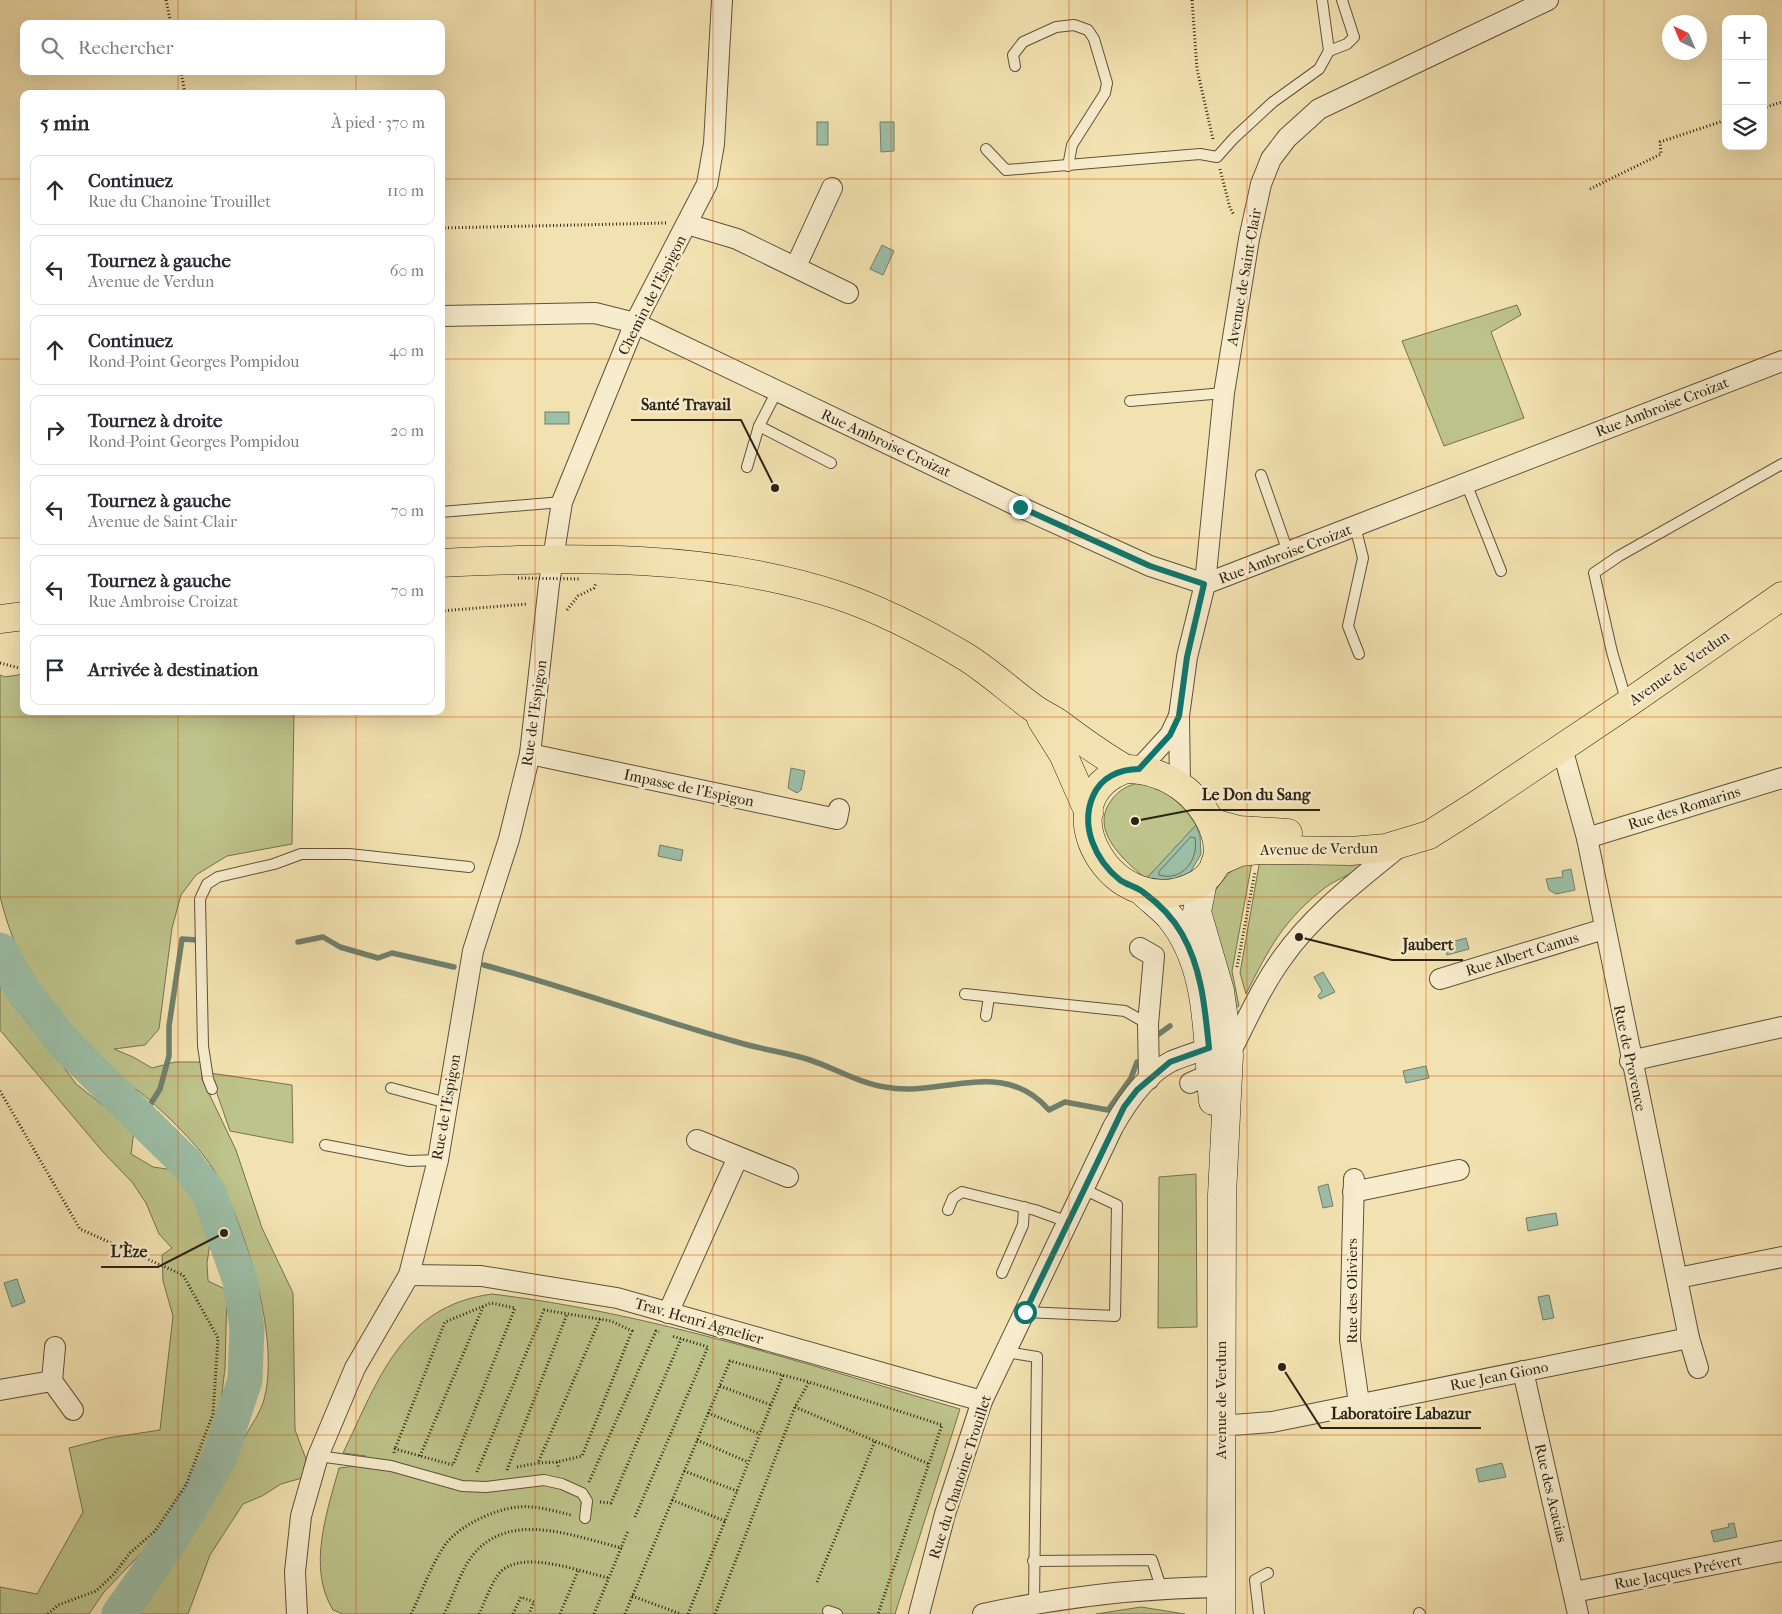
<!DOCTYPE html>
<html lang="fr">
<head>
<meta charset="utf-8">
<style>
	:root { --surface:#fff; --page:#f7f7f7; --text:#2b2b33; --muted:#7c7c81; --line:#e1e1e2 }
	body { margin:0; font-family:"IM FELL French Canon",serif; background:var(--page); color:var(--text) }
	.controls { position:absolute; right:15px; top:15px; display:grid; overflow:hidden; border-radius:10px; box-shadow:0 5px 20px #0002 }
	.controls button { width:45px; height:45px; display:grid; place-items:center; padding:0; border:0; border-bottom:1px solid var(--line); background:var(--surface); color:var(--text); font:25px sans-serif }
	.compass { position:absolute; left:1662px; top:15px; width:45px; height:45px; border-radius:50%; background:var(--surface); box-shadow:0 5px 20px #0002; rotate:316deg }
	.stop { position:absolute; width:15px; height:15px; margin:-11px; border:4px solid #0f766e; border-radius:50%; background:#fff }
	.stop.end { background:#0f766e; border-color:#fff; box-shadow:0 1px 5px #0008 }
	.list { margin:0; padding:0; list-style:none }
	h2 { display:flex; justify-content:space-between; align-items:center; height:65px; margin:0; padding:0 20px; font-size:21px }
	h2 small { font-size:16px; font-weight:400; color:var(--muted) }
	.list li { display:grid; grid-template-columns:32px 1fr auto; gap:15px; align-items:center; box-sizing:border-box; height:70px; margin:0 10px 10px; padding:0 10px; border:1px solid var(--line); border-radius:10px }
	.list b { display:block; font-size:19px; white-space:nowrap }
	.list p { margin:0; font-size:16px; white-space:nowrap; color:var(--muted) }
	.list em { font-size:16px; font-style:normal; color:var(--muted) }
	.icon { flex:none; width:28px; height:28px; fill:none; stroke:currentColor; stroke-width:2; stroke-linecap:round; stroke-linejoin:round }
	.map { position:relative; flex:none; width:1782px; height:1614px; overflow:hidden }
	.search { position:absolute; background:var(--surface); box-shadow:0 5px 20px #0002; left:20px; top:20px; width:425px; height:55px; display:flex; align-items:center; gap:12px; box-sizing:border-box; padding:0 18px; border-radius:10px; color:var(--muted); font-size:19px }
	.panel { position:absolute; background:var(--surface); box-shadow:0 5px 20px #0002; left:20px; top:90px; width:425px; height:625px; border-radius:10px }
	.map>svg:first-child { display:block }
	.green { fill:#bdc38a; stroke:#747250 }
	.water { fill:#9cbfa7; stroke:#6f806d }
	.lines { fill:none; stroke-linecap:round; stroke-linejoin:round }
	.shore { stroke:#64705e; stroke-width:1 }
	.stream { stroke:#6f806d; stroke-width:5.5 }
	.river { stroke:#9cbfa7; stroke-width:35 }
	.lane-casing { stroke:#5e523c; stroke-width:12 }
	.street-casing { stroke:#5e523c; stroke-width:22 }
	.secondary-casing { stroke:#2c2215; stroke-width:29 }
	.primary-casing { stroke:#2c2215; stroke-width:29 }
	.path { stroke:#2c2215; stroke-width:3; stroke-dasharray:1 2.5; stroke-linecap:butt }
	.lane { stroke:#f7eccc; stroke-width:10 }
	.street { stroke:#f7eccc; stroke-width:20 }
	.secondary { stroke:#f7eccc; stroke-width:28 }
	.primary { stroke:#f3e2b1; stroke-width:28 }
	.path-bridge { stroke:#2c2215; stroke-width:3; stroke-dasharray:1 2.5; stroke-linecap:butt }
	.route { stroke:#0f766e; stroke-width:6 }
	.grid { fill:none; stroke:#d5540d; stroke-width:1; stroke-opacity:0.55 }
	.labels { text-anchor:middle; dominant-baseline:central; stroke-width:5; stroke-linejoin:round; paint-order:stroke }
	.street-label { font-size:15px; fill:#2c2215; stroke:#f7eccc }
	.leader { fill:none; stroke:#2c2215; stroke-width:2 }
	.callout-dot { fill:#2c2215; stroke:#f7eccc; stroke-width:2 }
	.callout-label { font-size:16px; text-anchor:middle; font-weight:bold; fill:#2c2215; stroke:#f7eccc; stroke-width:5; stroke-linejoin:round; paint-order:stroke }
</style>
</head>
<body>
<div class="map">
<svg width="1782" height="1614" viewBox="0 0 1782 1614">
	<rect width="100%" height="100%" fill="#f3e2b1"/>
	<filter id="stains"><feTurbulence type="fractalNoise" baseFrequency=".004" numOctaves="4"/><feColorMatrix values="0 0 0 0 .2 0 0 0 0 .09 0 0 0 0 .02 0 0 0 .5 -.17"/></filter>
	<radialGradient id="worn" r=".72"><stop offset=".6" stop-color="#630" stop-opacity="0"/><stop offset="1" stop-color="#630" stop-opacity=".3"/></radialGradient>
	<g class="green">
		<polygon points="1517,305 1521,315 1491,332 1524,418 1444,446 1402,341"/>
		<path d="M 24,674 L 24,711 L 294,711 L 292,844 L 227,856 L 196,875 L 181,895 L 172,928 L 159,1029 L 145,1045 L 114,1049 L 133,1057 L 152,1068 L 175,1062 L 201,1062 L 202,1079 L 236,1150 L 262,1228 L 293,1293 L 295,1430 L 306,1459 L 302,1478 L 281,1484 L 262,1496 L 243,1504 L 210,1555 L 188,1614 L 136,1614 C 160,1579 187,1545 208,1509 C 221,1489 230,1466 241,1444 C 247,1431 258,1417 263,1403 C 282,1343 246,1228 216,1174 C 202,1148 164,1112 141,1093 C 124,1079 102,1070 85,1055 C 47,1023 11,945 0,896 L 0,675 L 5,677 Z"/>
		<path d="M 1142,782 C 1169,793 1180,800 1196,825 L 1146,879 C 1125,861 1090,832 1110,802 C 1118,790 1128,785 1142,782 Z"/>
		<path d="M 1265,859 L 1365,861 C 1358,873 1338,878 1326,887 C 1284,919 1269,948 1246,994 L 1240,973 L 1259,865 Z"/>
		<polygon points="1252,862 1232,971 1239,1006 1236,1008 1209,920 1214,892 1224,879 1233,869"/>
		<polygon points="0,969 20,1006 76,1084 134,1130 131,1154 153,1167 174,1170 200,1196 211,1236 207,1263 208,1281 227,1290 225,1368 220,1410 204,1463 151,1543 104,1592 89,1614 0,1614 0,1587 37,1594 83,1512 69,1448 108,1438 160,1430 173,1316 163,1281 162,1255 172,1248 159,1234 146,1203 132,1182 103,1152 0,1030"/>
		<polygon points="210,1073 292,1085 293,1143 230,1131"/>
		<polygon points="1196,1174 1197,1327 1158,1328 1159,1177"/>
		<path d="M 492,1294 C 652,1313 805,1364 960,1409 L 895,1614 L 343,1614 L 333,1610 C 307,1568 327,1512 339,1468 L 366,1465 L 366,1456 L 343,1453 C 378,1381 401,1306 492,1294 Z"/>
		<polygon points="1141,1607 1185,1614 1096,1614"/>
	</g>
	<g class="water">
		<rect x="817" y="122" width="11" height="23"/>
		<polygon points="880,122 894,122 894,151 881,152"/>
		<polygon points="882,245 894,251 883,275 870,269"/>
		<rect x="545" y="412" width="24" height="12"/>
		<polygon points="791,768 805,771 801,790 797,793 788,788"/>
		<polygon points="1196,825 1200,836 1201,854 1190,873 1171,881 1146,879"/>
		<polygon points="660,845 683,850 681,861 658,856"/>
		<polygon points="1571,869 1575,890 1556,894 1549,890 1546,879 1563,877 1562,871"/>
		<polygon points="1466,938 1469,949 1447,955 1444,944"/>
		<polygon points="1323,972 1335,992 1320,999 1318,996 1322,991 1314,977"/>
		<polygon points="1426,1066 1429,1078 1406,1083 1403,1071"/>
		<polygon points="1328,1184 1333,1206 1323,1208 1318,1187"/>
		<polygon points="1556,1213 1558,1225 1528,1231 1526,1218"/>
		<polygon points="17,1279 25,1302 12,1307 4,1283"/>
		<polygon points="1549,1295 1554,1318 1543,1320 1538,1297"/>
		<polygon points="1502,1463 1506,1477 1479,1482 1476,1469"/>
		<polygon points="1734,1523 1737,1537 1714,1542 1711,1531 1729,1527 1728,1524"/>
	</g>
	<g class="lines">
		<path class="shore" d="M 1191,837 L 1195,838 C 1199,860 1182,882 1159,875 L 1159,872 Z"/>
		<g class="stream">
			<polyline points="298,942 323,937 340,947 378,958 392,953 454,967"/>
			<path d="M 484,965 C 569,988 652,1018 737,1042 C 760,1049 784,1052 807,1059 C 833,1067 858,1083 885,1087 C 942,1098 1002,1056 1049,1110 L 1065,1102 L 1108,1110 L 1131,1078 L 1137,1062"/>
			<polyline points="1156,1036 1170,1026"/>
			<polyline points="141,1119 160,1089 169,1056 169,1026 182,939 197,940"/>
		</g>
		<polyline class="river" points="0,950 23,991 66,1045 185,1162 209,1193 240,1281 247,1328 245,1380 219,1459 169,1543 119,1614"/>
		<defs>
			<g id="lane">
				<polyline points="1329,51 1347,44 1354,37 1342,0"/>
				<polyline points="1015,66 1013,55 1023,42 1056,27 1074,25 1088,30 1094,39 1107,83 1105,93 1072,145 1068,166"/>
				<polyline points="986,149 1006,170 1200,154 1217,157 1234,138 1273,102 1319,69 1329,51 1322,0"/>
				<polyline points="1130,401 1224,393"/>
				<polyline points="759,426 831,463"/>
				<polyline points="747,467 759,426 777,391"/>
				<polyline points="1261,475 1288,552"/>
				<polyline points="1466,483 1501,571"/>
				<polyline points="441,512 562,502"/>
				<polyline points="1355,526 1363,558 1348,626 1359,654"/>
				<polyline points="1627,703 1612,652 1594,573 1619,556 1782,464"/>
				<polyline points="965,994 1125,1011 1148,1024"/>
				<polyline points="986,1016 989,997"/>
				<polyline points="391,1088 447,1103"/>
				<polyline points="212,1089 208,1079 203,1046 200,899 207,884 218,877 274,864 301,854 349,854 469,867"/>
				<polyline points="325,1145 409,1161 438,1160"/>
				<polyline points="948,1210 953,1198 962,1192 1035,1210 1068,1222"/>
				<polyline points="1002,1273 1023,1225 1024,1207"/>
				<polyline points="1025,1312 1115,1316 1117,1205 1083,1189"/>
				<polyline points="1006,1352 1037,1357 1034,1603"/>
				<polyline points="318,1456 391,1466 462,1486 486,1487 544,1480 562,1484 582,1493 587,1501 585,1518"/>
				<polyline points="1033,1561 1152,1560 1162,1590"/>
				<polyline points="828,1611 837,1614"/>
				<polyline points="1419,1613 1420,1614"/>
				<polyline points="1259,1614 1255,1580 1268,1573"/>
			</g>
			<g id="street">
				<polyline points="687,224 737,239 848,293"/>
				<polyline points="796,266 832,188"/>
				<polyline points="441,316 595,313 635,323 1020,507 1150,566 1205,584 1782,361"/>
				<polyline points="1562,748 1587,838 1689,1338 1698,1368"/>
				<polyline points="530,754 837,819 839,809"/>
				<polyline points="1139,769 1170,735 1179,716"/>
				<polyline points="1180,786 1179,716 1187,657 1205,584 1224,393 1249,239 1261,184 1271,159 1287,138 1319,109 1548,0"/>
				<polyline points="1587,838 1782,778"/>
				<polyline points="1140,948 1154,956 1148,1024 1149,1079"/>
				<polyline points="1440,979 1604,929"/>
				<path d="M 1229,1055 C 1246,1022 1261,987 1283,957 C 1314,913 1359,880 1400,846"/>
				<polyline points="1630,1061 1782,1027"/>
				<polyline points="1190,1083 1210,1074 1215,1062"/>
				<polyline points="697,1140 788,1177"/>
				<polyline points="1354,1179 1350,1340 1359,1403"/>
				<polyline points="1353,1192 1459,1170"/>
				<polyline points="409,1275 481,1276 617,1298 982,1401"/>
				<polyline points="1678,1278 1782,1257"/>
				<polyline points="668,1313 738,1157"/>
				<polyline points="55,1347 52,1381 73,1410"/>
				<polyline points="1523,1371 1578,1614"/>
				<polyline points="0,1390 52,1381"/>
				<polyline points="1220,1426 1272,1422 1689,1338"/>
				<polyline points="1574,1592 1782,1551"/>
				<polyline points="297,1614 295,1572 301,1516 318,1456 355,1368 409,1275 438,1160 473,951 509,839 530,754 549,584 562,502 635,323 707,184 714,144 722,0"/>
				<path d="M 919,1614 L 945,1514 L 982,1401 L 1113,1127 C 1127,1102 1146,1074 1172,1061 C 1184,1056 1197,1052 1209,1048"/>
				<path d="M 983,1614 C 1061,1597 1142,1588 1221,1587"/>
			</g>
			<g id="secondary">
				<polyline points="1203,881 1197,912 1220,991 1229,1055 1222,1195 1221,1614"/>
				<path d="M 1142,891 C 1151,900 1162,908 1170,917 C 1212,968 1206,1039 1213,1101"/>
			</g>
			<g id="primary">
				<path d="M 441,563 C 577,557 706,553 837,595 C 882,610 926,633 966,657 C 990,672 1010,691 1032,707 C 1041,714 1052,718 1061,725 C 1084,742 1101,755 1126,769"/>
				<polyline points="0,619 24,616"/>
				<polyline points="1041,719 1063,754 1089,813"/>
				<path d="M 1126,769 C 1145,769 1164,775 1180,786 C 1210,806 1239,862 1196,885 C 1114,928 1040,799 1126,769 Z"/>
				<polyline points="1213,823 1239,830 1288,833"/>
				<polyline points="1215,863 1240,852 1259,850 1351,851 1386,848 1429,835 1478,804 1627,704 1782,596"/>
			</g>
		</defs>
		<use href="#lane" class="lane-casing"/>
		<use href="#street" class="street-casing"/>
		<use href="#secondary" class="secondary-casing"/>
		<use href="#primary" class="primary-casing"/>
		<g class="path">
			<polyline points="166,0 171,24"/>
			<polyline points="1192,0 1197,69 1213,139"/>
			<polyline points="181,71 185,94"/>
			<polyline points="1763,108 1782,102"/>
			<polyline points="1220,169 1230,208 1234,215"/>
			<polyline points="1590,189 1661,154 1660,142 1726,120"/>
			<polyline points="441,228 666,223"/>
			<polyline points="567,610 578,596 594,588 596,583"/>
			<polyline points="441,611 527,604"/>
			<polyline points="0,663 19,668 24,667"/>
			<polyline points="1237,967 1255,872"/>
			<polyline points="0,1091 80,1229 183,1275 218,1338 213,1414 186,1485 155,1531 130,1553 114,1574 96,1591 58,1605 48,1614"/>
			<polyline points="720,1386 771,1405"/>
			<polyline points="795,1407 929,1464"/>
			<polyline points="708,1413 760,1434"/>
			<polyline points="697,1440 748,1462"/>
			<polyline points="394,1453 395,1449 453,1465 515,1308 491,1303 445,1322 395,1449"/>
			<polyline points="420,1456 483,1307"/>
			<polyline points="557,1462 538,1463 600,1319"/>
			<polyline points="517,1467 538,1463"/>
			<polyline points="507,1470 567,1314"/>
			<polyline points="684,1471 737,1491"/>
			<polyline points="477,1472 544,1310 611,1321 632,1331 582,1456 557,1462 559,1469"/>
			<polyline points="589,1482 656,1331 659,1332"/>
			<polyline points="672,1500 725,1521"/>
			<polyline points="600,1502 611,1503 681,1339"/>
			<polyline points="635,1517 708,1347 672,1336"/>
			<polyline points="817,1582 875,1441"/>
			<polyline points="632,1596 681,1614"/>
			<path d="M 411,1614 C 422,1592 431,1565 445,1545 C 458,1526 495,1509 518,1507 C 535,1505 554,1511 571,1515"/>
			<path d="M 444,1614 C 453,1597 461,1569 473,1555 C 510,1509 575,1537 622,1548"/>
			<path d="M 479,1614 C 485,1602 490,1586 498,1575 C 518,1547 581,1572 609,1578"/>
			<polyline points="513,1614 521,1597 534,1602 529,1614"/>
			<polyline points="560,1614 578,1571"/>
			<polyline points="594,1614 628,1531"/>
			<polyline points="625,1614 730,1361 809,1382 942,1425 878,1614"/>
			<polyline points="688,1614 783,1375"/>
			<polyline points="715,1614 795,1407 809,1382"/>
		</g>
		<use href="#lane" class="lane"/>
		<use href="#street" class="street"/>
		<use href="#secondary" class="secondary"/>
		<use href="#primary" class="primary"/>
		<polyline class="path-bridge" points="518,578 580,579"/>
	</g>
	<g class="lines">
		<path class="route" d="M 1020,507 L 1150,566 L 1204,584 L 1187,657 L 1179,716 L 1170,735 L 1139,769 C 1120,769 1101,777 1093,796 C 1080,826 1095,860 1120,880 C 1127,885 1137,887 1143,892 C 1158,903 1173,918 1182,934 C 1202,969 1205,1009 1209,1048 L 1170,1062 L 1137,1090 L 1124,1107 L 1025,1312"/>
	</g>
	<path class="grid" d="M 178,0 L 178,24M 356,0 L 356,24M 535,0 L 535,1614M 713,0 L 713,1614M 891,0 L 891,1614M 1069,0 L 1069,1614M 1247,0 L 1247,1614M 1426,0 L 1426,1614M 1604,0 L 1604,1614M 178,71 L 178,94M 356,71 L 356,94M 0,179 L 24,179M 441,179 L 1782,179M 0,359 L 24,359M 441,359 L 1782,359M 0,538 L 24,538M 441,538 L 1782,538M 178,711 L 178,1614M 356,711 L 356,1614M 0,717 L 1782,717M 0,897 L 1782,897M 0,1076 L 1782,1076M 0,1255 L 1782,1255M 0,1435 L 1782,1435"/>
	<g class="labels">
		<g class="street-label">
			<text transform="translate(1244 277) rotate(-80)">Avenue de Saint-Clair</text>
			<text transform="translate(652 295) rotate(-63)">Chemin de l'Espigon</text>
			<text transform="translate(1662 407) rotate(-21)">Rue Ambroise Croizat</text>
			<text transform="translate(886 443) rotate(25)">Rue Ambroise Croizat</text>
			<text transform="translate(1285 554) rotate(-21)">Rue Ambroise Croizat</text>
			<text transform="translate(1679 668) rotate(-35)">Avenue de Verdun</text>
			<text transform="translate(534 713) rotate(-82)">Rue de l'Espigon</text>
			<text transform="translate(689 788) rotate(12)">Impasse de l'Espigon</text>
			<text transform="translate(1684 808) rotate(-17)">Rue des Romarins</text>
			<text transform="translate(1319 849) rotate(-1)">Avenue de Verdun</text>
			<text transform="translate(1522 954) rotate(-17)">Rue Albert Camus</text>
			<text transform="translate(1630 1058) rotate(78)">Rue de Provence</text>
			<text transform="translate(446 1107) rotate(-80)">Rue de l'Espigon</text>
			<text transform="translate(1352 1291) rotate(-90)">Rue des Oliviers</text>
			<text transform="translate(699 1321) rotate(16)">Trav. Henri Agnelier</text>
			<text transform="translate(1499 1376) rotate(-11)">Rue Jean Giono</text>
			<text transform="translate(1221 1400) rotate(-90)">Avenue de Verdun</text>
			<text transform="translate(960 1477) rotate(-72)">Rue du Chanoine Trouillet</text>
			<text transform="translate(1551 1493) rotate(77)">Rue des Acacias</text>
			<text transform="translate(1678 1572) rotate(-11)">Rue Jacques Prévert</text>
		</g>
	</g>
	<path class="leader" d="M775 488L741 420H631M1135 821L1192 810H1320M1299 937L1392 960H1463M224 1233L158 1267H101M1282 1367L1321 1428H1481"/>
	<g class="callout-dot">
		<circle cx="775" cy="488" r="5"/>
		<circle cx="1135" cy="821" r="5"/>
		<circle cx="1299" cy="937" r="5"/>
		<circle cx="224" cy="1233" r="5"/>
		<circle cx="1282" cy="1367" r="5"/>
	</g>
	<g class="callout-label">
		<text x="686" y="410">Santé Travail</text>
		<text x="1256" y="800">Le Don du Sang</text>
		<text x="1428" y="950">Jaubert</text>
		<text x="129" y="1257">L'Èze</text>
		<text x="1401" y="1419">Laboratoire Labazur</text>
	</g>
	<rect width="100%" height="100%" filter="url(#stains)"/>
	<rect width="100%" height="100%" fill="url(#worn)"/>
</svg>
<div class="controls">
<button>+</button>
<button>−</button>
<button><svg class="icon" aria-label="layers" viewBox="0 0 24 24"><path d="M12 4l9 5-9 5-9-5zM3 14l9 5 9-5"/></svg></button>
</div>
<svg class="compass" viewBox="-18 -18 36 36"><path d="M0-13l5 13h-10z" fill="#e53935"/><path d="M0 13l5-13h-10z" fill="#7c7c81"/></svg>
<div class="stop" style="left:1025px;top:1312px"></div>
<div class="stop end" style="left:1020px;top:507px"></div>
<div class="search"><svg class="icon" aria-label="search" viewBox="0 0 24 24"><circle cx="10" cy="10" r="6"/><path d="M15 15l6 6"/></svg>Rechercher</div>
<section class="panel">
<h2>5 min<small>À pied · 370 m</small></h2>
<ul class="list">
<li><svg class="icon" aria-label="ahead" viewBox="0 0 24 24"><path d="M12 20V5M6 11l6-6 6 6"/></svg><div><b>Continuez</b><p>Rue du Chanoine Trouillet</p></div><em>110 m</em></li>
<li><svg class="icon" aria-label="left" viewBox="0 0 24 24"><path d="M17 20v-9H6M10 6l-5 5 5 5"/></svg><div><b>Tournez à gauche</b><p>Avenue de Verdun</p></div><em>60 m</em></li>
<li><svg class="icon" aria-label="ahead" viewBox="0 0 24 24"><path d="M12 20V5M6 11l6-6 6 6"/></svg><div><b>Continuez</b><p>Rond-Point Georges Pompidou</p></div><em>40 m</em></li>
<li><svg class="icon" aria-label="right" viewBox="0 0 24 24"><path d="M7 20v-9h11M14 6l5 5-5 5"/></svg><div><b>Tournez à droite</b><p>Rond-Point Georges Pompidou</p></div><em>20 m</em></li>
<li><svg class="icon" aria-label="left" viewBox="0 0 24 24"><path d="M17 20v-9H6M10 6l-5 5 5 5"/></svg><div><b>Tournez à gauche</b><p>Avenue de Saint-Clair</p></div><em>70 m</em></li>
<li><svg class="icon" aria-label="left" viewBox="0 0 24 24"><path d="M17 20v-9H6M10 6l-5 5 5 5"/></svg><div><b>Tournez à gauche</b><p>Rue Ambroise Croizat</p></div><em>70 m</em></li>
<li><svg class="icon" aria-label="arrive" viewBox="0 0 24 24"><path d="M6 21V4h12l-3 4 3 4H6"/></svg><div><b>Arrivée à destination</b></div></li>
</ul>
</section>
</div>
</body>
</html>
